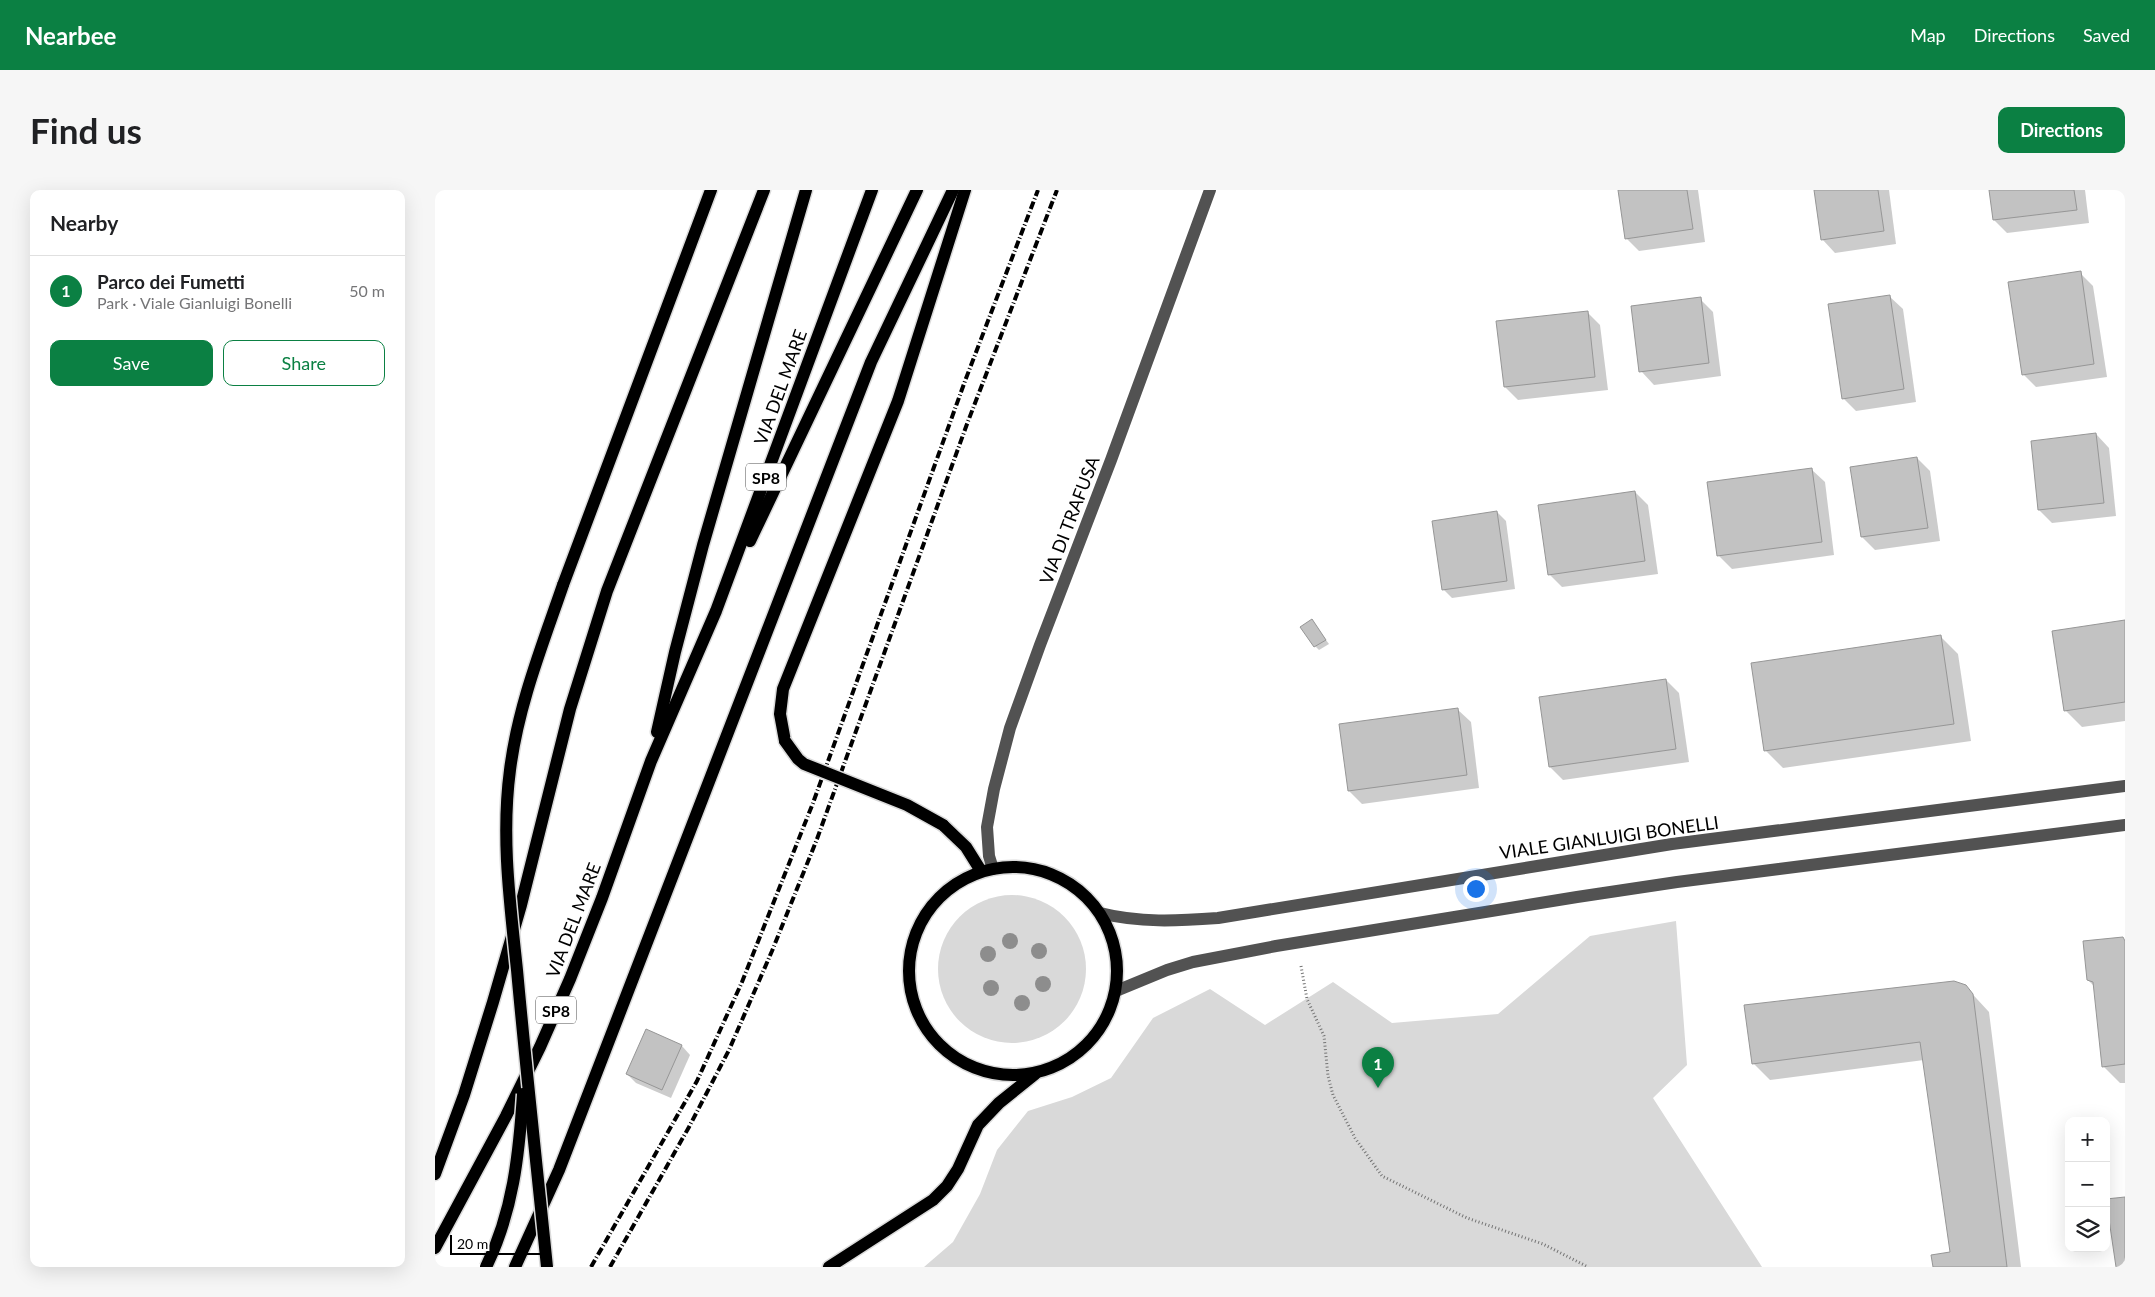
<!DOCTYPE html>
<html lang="en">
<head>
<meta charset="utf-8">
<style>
	:root { --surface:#fff; --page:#f6f6f6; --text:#202124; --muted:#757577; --line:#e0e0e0; --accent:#0b8043 }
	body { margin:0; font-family:Lato,sans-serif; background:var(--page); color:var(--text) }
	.controls { position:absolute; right:15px; bottom:15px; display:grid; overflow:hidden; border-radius:10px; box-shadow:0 5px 20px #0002 }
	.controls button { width:45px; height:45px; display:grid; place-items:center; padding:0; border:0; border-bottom:1px solid var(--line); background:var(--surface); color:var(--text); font:25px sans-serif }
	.scale { position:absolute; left:15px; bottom:12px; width:96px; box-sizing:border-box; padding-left:5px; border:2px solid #000; border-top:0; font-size:14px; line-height:18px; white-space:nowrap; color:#000; -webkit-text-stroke:4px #fff; paint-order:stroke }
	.you { position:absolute; left:1040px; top:698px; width:18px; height:18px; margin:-12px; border:4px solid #fff; border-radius:50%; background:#1a73e8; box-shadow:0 0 0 8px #1a73e833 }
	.badge { display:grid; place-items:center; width:32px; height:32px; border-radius:50%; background:var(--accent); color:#fff; font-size:16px; font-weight:700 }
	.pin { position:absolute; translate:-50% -41px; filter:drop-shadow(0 1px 2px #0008) }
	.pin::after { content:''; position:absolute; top:26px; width:18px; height:15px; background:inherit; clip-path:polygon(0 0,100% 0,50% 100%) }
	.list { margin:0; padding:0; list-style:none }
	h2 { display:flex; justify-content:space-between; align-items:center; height:65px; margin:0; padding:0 20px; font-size:21px }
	h2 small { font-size:16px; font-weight:400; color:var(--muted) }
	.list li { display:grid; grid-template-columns:32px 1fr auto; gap:15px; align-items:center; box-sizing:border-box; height:70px; padding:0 20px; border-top:1px solid var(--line) }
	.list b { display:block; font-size:19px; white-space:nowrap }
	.list p { margin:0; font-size:16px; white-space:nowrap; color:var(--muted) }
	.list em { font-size:16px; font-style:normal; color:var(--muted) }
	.actions { display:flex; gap:10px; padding:15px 20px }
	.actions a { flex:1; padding:11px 0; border:1px solid var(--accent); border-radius:10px; text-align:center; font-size:18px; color:var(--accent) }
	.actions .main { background:var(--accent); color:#fff }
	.icon { flex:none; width:28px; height:28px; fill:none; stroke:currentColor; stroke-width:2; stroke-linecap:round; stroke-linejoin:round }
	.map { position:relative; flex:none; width:1690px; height:1077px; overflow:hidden; border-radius:10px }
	header { display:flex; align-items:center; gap:30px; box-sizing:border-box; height:70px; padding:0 25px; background:var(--accent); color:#fff }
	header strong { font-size:24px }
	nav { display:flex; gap:28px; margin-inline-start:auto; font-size:18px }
	.intro { display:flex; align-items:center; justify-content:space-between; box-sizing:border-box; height:120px; padding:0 30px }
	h1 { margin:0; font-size:35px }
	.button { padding:12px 22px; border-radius:10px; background:var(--accent); color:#fff; font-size:18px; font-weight:700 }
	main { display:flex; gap:30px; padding:0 30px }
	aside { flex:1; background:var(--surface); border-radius:10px; box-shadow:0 5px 20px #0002 }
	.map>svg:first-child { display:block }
	.green { fill:#d9d9d9 }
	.shadow { fill:#0003 }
	.building { fill:#c2c2c2; stroke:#969696 }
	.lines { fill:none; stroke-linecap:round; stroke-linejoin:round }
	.major-casing { stroke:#dbdbdb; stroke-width:15 }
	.path { stroke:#747474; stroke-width:3; stroke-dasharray:1 2.5; stroke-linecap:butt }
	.minor { stroke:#525252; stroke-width:12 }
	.major { stroke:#000; stroke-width:12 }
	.rail { stroke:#000; stroke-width:4; stroke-dasharray:8 2.5 1 2.5; stroke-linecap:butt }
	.major-bridge-casing { stroke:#dbdbdb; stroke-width:15; stroke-linecap:butt }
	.major-bridge { stroke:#000; stroke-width:12 }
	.tree { fill:#8d8d8d }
	.labels { text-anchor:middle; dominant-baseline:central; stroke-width:4.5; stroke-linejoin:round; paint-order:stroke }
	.shield { fill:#fff; stroke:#4c4c4c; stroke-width:1 }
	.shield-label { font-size:16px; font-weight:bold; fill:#000 }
	.street-label { font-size:18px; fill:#000; stroke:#fff }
</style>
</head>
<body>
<header>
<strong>Nearbee</strong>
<nav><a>Map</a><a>Directions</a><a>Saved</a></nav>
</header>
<div class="intro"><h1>Find us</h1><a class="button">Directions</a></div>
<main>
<aside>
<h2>Nearby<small></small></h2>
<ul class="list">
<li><span class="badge">1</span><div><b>Parco dei Fumetti</b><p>Park · Viale Gianluigi Bonelli</p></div><em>50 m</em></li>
</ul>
<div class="actions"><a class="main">Save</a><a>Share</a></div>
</aside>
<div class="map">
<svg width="1690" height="1077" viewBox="0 0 1690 1077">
	<rect width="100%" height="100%" fill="#fff"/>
	<g class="green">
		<circle cx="577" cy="779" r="74"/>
		<polygon points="1241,731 1252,875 1218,908 1327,1077 489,1077 518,1052 545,1004 562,960 593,921 637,907 676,888 718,828 775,799 830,835 898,792 957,833 1063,824 1155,746"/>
	</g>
	<g class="shadow">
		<polygon points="1184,0 1263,0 1270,52 1204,61 1191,48"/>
		<polygon points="1381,0 1454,0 1461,54 1400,63 1387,49"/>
		<polygon points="1556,0 1650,0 1654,33 1572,43 1559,30"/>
		<polygon points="1645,83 1658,96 1672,187 1601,197 1588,184"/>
		<polygon points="1454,106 1468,119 1481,212 1421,221 1408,208"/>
		<polygon points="1265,109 1278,122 1286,186 1219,195 1206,181"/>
		<polygon points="1152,122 1165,135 1173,200 1083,210 1070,197"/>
		<polygon points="1661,244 1674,258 1681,326 1617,333 1604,320"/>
		<polygon points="1482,268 1495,281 1505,351 1440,360 1427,347"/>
		<polygon points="1376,279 1390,292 1399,365 1297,379 1284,366"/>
		<polygon points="1200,302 1213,315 1223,384 1127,397 1114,384"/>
		<polygon points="1062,322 1071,331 1080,399 1017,408 1008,399"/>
		<polygon points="877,431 894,454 884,460 880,456"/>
		<polygon points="1690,431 1690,531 1647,537 1630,520"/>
		<polygon points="1506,447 1523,464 1536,551 1348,578 1331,561 1318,474"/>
		<polygon points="1231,490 1244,503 1254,572 1128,590 1115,577"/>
		<polygon points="1022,519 1036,532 1044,598 927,614 914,601"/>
		<polygon points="1687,748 1690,751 1690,893 1685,893 1668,876 1660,797 1653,790"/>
		<polygon points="1530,796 1554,822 1586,1077 1499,1077 1517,1063 1489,870 1335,890 1318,873"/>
		<polygon points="247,856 255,865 236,908 201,893 192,884"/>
	</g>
	<g class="building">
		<polygon points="1183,0 1252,0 1258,39 1190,49"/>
		<polygon points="1379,0 1443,0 1449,41 1386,50"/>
		<polygon points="1554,0 1639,0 1642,20 1558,30"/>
		<polygon points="1646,81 1659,174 1587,185 1573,92"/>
		<polygon points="1455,105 1469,199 1407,209 1393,114"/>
		<polygon points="1266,107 1274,173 1204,182 1196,116"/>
		<polygon points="1153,121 1160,187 1069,197 1061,131"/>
		<polygon points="1661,243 1669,313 1603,320 1596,251"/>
		<polygon points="1482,267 1493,338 1426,347 1415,277"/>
		<polygon points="1377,278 1387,352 1282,366 1272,292"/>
		<polygon points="1200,301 1210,371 1113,385 1103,315"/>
		<polygon points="1062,321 1072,391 1007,400 997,331"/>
		<polygon points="877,429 891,450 879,457 865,437"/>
		<polygon points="1690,430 1690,512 1629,521 1617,441"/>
		<polygon points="1506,445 1519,534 1329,561 1316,473"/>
		<polygon points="1231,489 1241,559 1114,577 1104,507"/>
		<polygon points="1023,518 1032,585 913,601 904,534"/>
		<polygon points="1688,747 1690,751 1690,874 1667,877 1658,792 1652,790 1648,751"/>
		<polygon points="1519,791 1531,795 1538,804 1572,1077 1498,1077 1496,1065 1515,1062 1485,852 1317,874 1309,815"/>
		<polygon points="211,839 247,855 227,900 191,884"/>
		<polygon points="1690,1007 1690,1077 1681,1077 1671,1009"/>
	</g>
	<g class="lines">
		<defs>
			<g id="major">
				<polyline points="315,351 482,0"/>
				<polyline points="128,395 276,0"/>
				<polyline points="222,542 240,462 268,355 371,0"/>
				<polyline points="350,551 345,524 348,499 463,211 530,0"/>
				<polyline points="508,635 531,657 546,681"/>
				<circle cx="578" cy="781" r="104"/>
				<polyline points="0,984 29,905 58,812 86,715 135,519 172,401 329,0"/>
				<polyline points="0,1058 71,926 105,857 135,789 167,708 216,571 281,421 437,0"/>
				<polyline points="80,1077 124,980 436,172 518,0"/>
				<polyline points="394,1077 498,1010 512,996 523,979 543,935 564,913 600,884"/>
			</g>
		</defs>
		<use href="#major" class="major-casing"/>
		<polyline class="path" points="866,776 872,809 889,846 893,886 898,905 920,948 947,986 1032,1028 1108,1054 1153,1077"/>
		<g class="minor">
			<polyline points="558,679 554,666 552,637 559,599 575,538 605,455 676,270 775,0"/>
			<path d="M 665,723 C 705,733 742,731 783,728 L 1237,654 L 1690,596"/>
			<polyline points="681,801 732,780 758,772 841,756 1142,707 1242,692 1690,635"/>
		</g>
		<use href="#major" class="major"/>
		<g class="rail">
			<polyline points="156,1077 262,891 307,792 378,613 530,191 603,0"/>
			<polyline points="175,1077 254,937 294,860 337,761 382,649 532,234 622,0"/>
		</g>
		<defs>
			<g id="major-bridge">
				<polyline points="350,551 363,569 369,574 472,615 508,635"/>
				<path d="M 51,1077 C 78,1022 84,965 88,904"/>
				<path d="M 112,1077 C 102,978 91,879 82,780 C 75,713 66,647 75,580 C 83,516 107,456 128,395"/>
			</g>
		</defs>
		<use href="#major-bridge" class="major-bridge-casing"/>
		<use href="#major-bridge" class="major-bridge"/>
	</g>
	<g class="tree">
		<circle cx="575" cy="751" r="8"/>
		<circle cx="604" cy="761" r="8"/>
		<circle cx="553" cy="764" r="8"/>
		<circle cx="608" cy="794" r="8"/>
		<circle cx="556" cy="798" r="8"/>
		<circle cx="587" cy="813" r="8"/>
	</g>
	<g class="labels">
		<g class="shield">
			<rect x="311" y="273.5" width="40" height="27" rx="4"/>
			<rect x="101" y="806.5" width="40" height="27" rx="4"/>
		</g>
		<g class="shield-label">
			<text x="331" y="287">SP8</text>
			<text x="121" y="820">SP8</text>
		</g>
		<g class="street-label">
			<text transform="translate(345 197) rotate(-70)">VIA DEL MARE</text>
			<text transform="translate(634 330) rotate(-69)">VIA DI TRAFUSA</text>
			<text transform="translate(1174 647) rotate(-8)">VIALE GIANLUIGI BONELLI</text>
			<text transform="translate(138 730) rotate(-69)">VIA DEL MARE</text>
		</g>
	</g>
</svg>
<div class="controls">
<button>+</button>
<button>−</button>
<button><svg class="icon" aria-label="layers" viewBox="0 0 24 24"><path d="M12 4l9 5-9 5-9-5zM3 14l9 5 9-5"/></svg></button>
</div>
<div class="scale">20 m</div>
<div class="you"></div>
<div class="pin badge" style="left:943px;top:898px">1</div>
</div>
</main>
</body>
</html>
